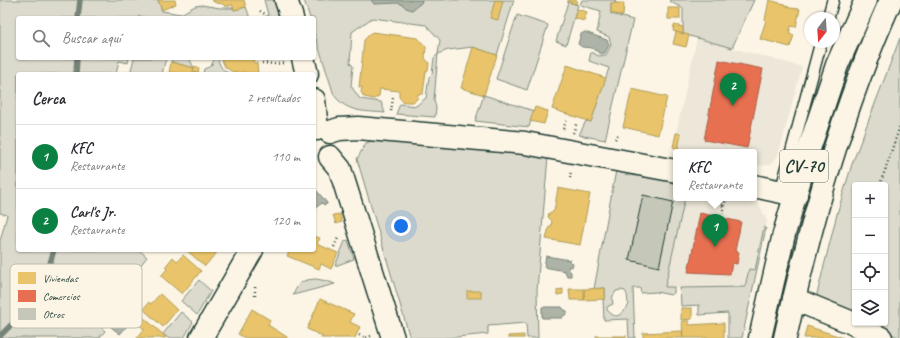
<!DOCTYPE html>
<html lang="es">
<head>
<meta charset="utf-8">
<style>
	:root { --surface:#fff; --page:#f2f2f3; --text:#2b2b33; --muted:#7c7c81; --line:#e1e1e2; --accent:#0b8043 }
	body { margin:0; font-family:Caveat,sans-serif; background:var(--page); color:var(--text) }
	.controls { position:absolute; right:12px; bottom:12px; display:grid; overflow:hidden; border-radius:4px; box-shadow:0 1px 3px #0004 }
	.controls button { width:36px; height:36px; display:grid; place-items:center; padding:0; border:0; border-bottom:1px solid var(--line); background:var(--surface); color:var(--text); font:20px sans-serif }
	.compass { position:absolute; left:804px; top:12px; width:36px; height:36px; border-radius:50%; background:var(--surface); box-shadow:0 1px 3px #0004; rotate:197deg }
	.you { position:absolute; left:401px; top:226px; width:14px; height:14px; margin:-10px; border:3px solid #fff; border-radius:50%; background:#1a73e8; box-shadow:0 0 0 6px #1a73e833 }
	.badge { display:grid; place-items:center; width:26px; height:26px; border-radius:50%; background:var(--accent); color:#fff; font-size:13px; font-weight:700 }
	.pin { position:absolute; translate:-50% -33px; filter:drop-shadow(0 1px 2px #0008) }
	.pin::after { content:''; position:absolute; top:21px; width:14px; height:12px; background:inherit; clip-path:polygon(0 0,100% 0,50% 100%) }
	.popup { position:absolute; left:673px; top:149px; width:84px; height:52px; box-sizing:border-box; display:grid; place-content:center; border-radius:4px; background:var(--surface); filter:drop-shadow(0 1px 3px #0005); font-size:13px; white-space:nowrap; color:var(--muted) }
	.popup b { font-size:15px; color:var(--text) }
	.popup::after { content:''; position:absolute; left:50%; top:100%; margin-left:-8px; border:8px solid transparent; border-top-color:var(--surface) }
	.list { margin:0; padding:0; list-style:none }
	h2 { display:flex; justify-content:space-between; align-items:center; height:52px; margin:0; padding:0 16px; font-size:17px }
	h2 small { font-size:13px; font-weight:400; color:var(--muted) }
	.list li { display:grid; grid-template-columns:26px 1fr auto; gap:12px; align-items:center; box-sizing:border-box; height:64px; padding:0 16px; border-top:1px solid var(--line) }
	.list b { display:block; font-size:15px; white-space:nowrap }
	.list p { margin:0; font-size:13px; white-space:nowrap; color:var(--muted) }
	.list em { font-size:13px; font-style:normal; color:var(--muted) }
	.icon { flex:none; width:22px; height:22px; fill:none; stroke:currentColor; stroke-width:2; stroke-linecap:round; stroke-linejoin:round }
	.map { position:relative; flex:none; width:900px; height:338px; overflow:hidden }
	.search { position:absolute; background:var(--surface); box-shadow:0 1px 3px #0004; left:16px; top:16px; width:300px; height:44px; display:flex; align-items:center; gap:10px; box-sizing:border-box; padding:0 14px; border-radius:4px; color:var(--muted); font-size:15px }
	.panel { position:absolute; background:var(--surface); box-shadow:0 1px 3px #0004; left:16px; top:72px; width:300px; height:180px; border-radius:4px }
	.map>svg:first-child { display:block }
	.built { fill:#ece7d8 }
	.green { fill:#dcdacc; stroke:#7e8c80; fill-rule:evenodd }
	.water { fill:#aeb3a7; stroke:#758479 }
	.homes { fill:#e9c46a; stroke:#ac9c5a }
	.shops { fill:#e76f51; stroke:#ab6048 }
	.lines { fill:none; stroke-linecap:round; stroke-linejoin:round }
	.stream { stroke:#758479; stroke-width:5.5 }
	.building { fill:#c5c7b9; stroke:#1f3d34 }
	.service-casing { stroke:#1f3d34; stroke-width:14 }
	.minor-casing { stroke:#1f3d34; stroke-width:25 }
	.primary-casing { stroke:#1f3d34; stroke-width:25 }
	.path { stroke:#1f3d34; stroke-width:2.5; stroke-dasharray:1 3; stroke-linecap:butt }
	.service { stroke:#fcf5e5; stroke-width:11 }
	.minor { stroke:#fcf5e5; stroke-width:22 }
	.primary { stroke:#fcf5e5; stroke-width:22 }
	.labels { text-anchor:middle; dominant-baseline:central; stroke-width:4; stroke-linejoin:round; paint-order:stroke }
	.shield { fill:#fcf5e5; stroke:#617469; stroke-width:1 }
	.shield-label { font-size:18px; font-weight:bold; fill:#1f3d34 }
	.key { fill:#fcf5e5; stroke:#babeb0; stroke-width:1 }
	.key-label { font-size:11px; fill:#1f3d34 }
</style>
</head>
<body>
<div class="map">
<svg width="900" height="338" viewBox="0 0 900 338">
	<rect width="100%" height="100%" fill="#fcf5e5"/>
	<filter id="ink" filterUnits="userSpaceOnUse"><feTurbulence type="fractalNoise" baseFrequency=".025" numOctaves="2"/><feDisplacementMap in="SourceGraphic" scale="8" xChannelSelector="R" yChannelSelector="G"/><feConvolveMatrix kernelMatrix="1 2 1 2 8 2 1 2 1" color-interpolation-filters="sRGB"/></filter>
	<g filter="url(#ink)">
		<g class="built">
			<polygon points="697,38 802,67 778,156 771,164 763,166 754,164 754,152 695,152 673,147"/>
			<polygon points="685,198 747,198 753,200 760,206 767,221 766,228 753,287 665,288"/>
		</g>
		<g class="green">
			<path d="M 0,0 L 158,0 L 162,11 L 181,14 L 195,6 L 202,5 L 220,8 L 233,8 L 234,10 L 246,7 L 250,18 L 208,18 L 202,15 L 194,16 L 193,18 L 148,18 L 139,16 L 138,18 L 18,18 L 18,58 L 129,58 L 128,63 L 119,61 L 116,74 L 18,74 L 18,250 L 139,250 L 147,257 L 140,266 L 134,285 L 129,285 C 125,288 123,293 127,297 L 124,300 L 122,299 L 110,312 L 109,314 L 111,316 L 101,327 L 105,331 L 99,338 L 0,338 L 0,241 L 7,215 L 0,213 Z"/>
			<polygon points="264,0 274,0 279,18 269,18"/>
			<path d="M 304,0 L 514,0 L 497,55 L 473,47 L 448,50 L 438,54 L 434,100 L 436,108 L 435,117 L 396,114 L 400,104 L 416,106 L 426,98 L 429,77 L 432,74 L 434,58 L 438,54 L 440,40 L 426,25 L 372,18 L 352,32 L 350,63 L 353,66 L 351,86 L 360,99 L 381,102 L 385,113 C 365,111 347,113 334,95 L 314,32 L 314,18 L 310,18 Z"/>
			<polygon points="582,0 615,0 616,3 611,3 611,14 633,20 605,140 579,135 586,121 591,122 609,68 589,61 591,52 599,56 606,55 611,45 609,37 597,32 601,11 580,5"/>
			<path d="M 669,0 L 754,0 L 732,48 L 683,34 L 683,9 C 678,4 675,6 669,0 Z"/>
			<polygon points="568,2 578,5 566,45 556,41"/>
			<polygon points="517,15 548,25 527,90 496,79"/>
			<polygon points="900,38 900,338 869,323 885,323 885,185 855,185 855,316 819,300 817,294 837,214 852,164"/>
			<polygon points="134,58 166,58 162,74 130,74"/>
			<polygon points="173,58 189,58 194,68 171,62"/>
			<path d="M 214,58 L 218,58 C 219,67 224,72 232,74 L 203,74 L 204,69 C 210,67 213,65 214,58 Z"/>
			<polygon points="484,95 534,111 529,127 475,121"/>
			<polygon points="377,139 548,156 537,290 538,338 527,338 526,323 488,326 488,334 446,338 410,338 357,159 366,143"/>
			<path d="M 616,170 L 676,183 L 676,198 L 685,198 L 665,287 L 674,287 L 674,293 L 671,295 L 656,292 L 641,293 L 640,288 L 633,288 L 635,338 L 629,338 L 628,319 L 604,320 L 603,299 L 605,299 L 605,288 L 594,289 ZM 621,290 L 625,291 C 629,296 626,300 629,304 C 628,307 626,308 624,310 C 618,318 615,318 607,310 L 607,307 L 613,304 L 612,298 L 616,291 Z"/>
			<polygon points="764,227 766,228 742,338 728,338 728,313 699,315 699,305 681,306 680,288 745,287 749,269 755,270"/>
			<polygon points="348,240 354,259 335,266 345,241"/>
			<path d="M 316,279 L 327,281 L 335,284 L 293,295 C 299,282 301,280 316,279 Z"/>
			<polygon points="199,280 211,291 197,315 181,301"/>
			<polygon points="181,312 193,322 184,338 168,338 163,334"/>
		</g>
		<g class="water">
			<polygon points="371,0 422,0 421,3 412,10 406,8 403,5 399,3 374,4"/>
			<polygon points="585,32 607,40 609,45 605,53 601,54 592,48 582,47 578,44 581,34"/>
			<polygon points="317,191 327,203 327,204 324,205 322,203 314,209 314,193"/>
			<polygon points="546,256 570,260 570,262 573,263 572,267 569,266 568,269 571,272 571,276 567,276 565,271 544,267"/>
			<polygon points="542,307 562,307 563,309 567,311 567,314 563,316 562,318 542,318"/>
			<polygon points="125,310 134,318 120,334 111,327"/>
		</g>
		<g class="homes">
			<polygon points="158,0 175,0 176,4 162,10"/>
			<polygon points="211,0 244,0 246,7 234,10 232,4 230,6 225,6 223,4 216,3"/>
			<polygon points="495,0 503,1 498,20 490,18"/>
			<polygon points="568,0 577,0 576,4 568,2"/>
			<polygon points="769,0 784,4 790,8 800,9 796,27 791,26 789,34 794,35 790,47 760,39 766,20 765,20"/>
			<polygon points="611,3 624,3 623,16 611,13"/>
			<rect x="668" y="8" width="12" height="11"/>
			<polygon points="577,9 587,12 584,21 574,18"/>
			<polygon points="674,25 683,27 683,34 673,31"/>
			<polygon points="372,32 418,38 426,47 425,58 429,63 428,70 426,71 423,94 418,94 417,99 413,102 403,102 399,97 399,91 380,89 379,96 374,99 364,97 361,92 362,87 359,87 363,51 364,40"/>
			<polygon points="676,32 689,35 686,47 673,44"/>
			<polygon points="473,47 497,55 484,95 461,88"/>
			<polygon points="221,58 253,58 254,63 257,63 258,74 245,74 245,72 240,73 233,72 225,67"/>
			<polygon points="171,62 194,68 193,74 169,73"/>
			<polygon points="567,65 606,78 591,122 552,109"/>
			<polygon points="195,66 199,68 198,73 193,72"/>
			<polygon points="632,89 667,97 658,135 623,127"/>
			<polygon points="535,107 548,111 544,124 530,121"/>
			<polygon points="676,133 681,134 678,149 673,147"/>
			<polygon points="558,188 590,194 580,245 546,239 549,227 551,227 552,221 548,217 549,213 554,211"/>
			<polygon points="340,214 342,222 336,224 333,215"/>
			<polygon points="314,236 320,238 317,244 338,253 331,269 321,264 319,269 287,256 290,250 314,250"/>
			<polygon points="186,250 219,250 205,266"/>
			<polygon points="183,255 201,271 182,294 161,276 167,269 165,267 173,257 177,261"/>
			<polygon points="605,288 605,299 584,300 584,289"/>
			<polygon points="563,289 563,294 557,295 557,290"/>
			<polygon points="569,289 584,289 584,300 570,300"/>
			<rect x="467" y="291" width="14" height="7"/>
			<polygon points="160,294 177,310 163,327 143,309 149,302 151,304"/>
			<polygon points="320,299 354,314 350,322 360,327 355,338 321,338 322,336 307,329"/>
			<polygon points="692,308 692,319 681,320 681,308"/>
			<polygon points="252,309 270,320 268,325 287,337 287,338 245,338 238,334"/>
			<polygon points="142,316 166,337 165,338 137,338 144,329 137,323"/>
			<polygon points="682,321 689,321 689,325 724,323 724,338 683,338"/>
			<polygon points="807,326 844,338 804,338"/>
			<polygon points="682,331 683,338 643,338 643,333"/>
			<polygon points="524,335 524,338 508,338 508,336"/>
			<rect x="596" y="336" width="30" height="2"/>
		</g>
		<g class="shops">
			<polygon points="719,60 763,69 747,148 704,140"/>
			<polygon points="700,213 741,222 735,251 739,252 737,264 732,263 730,274 688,272"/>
		</g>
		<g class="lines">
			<g class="stream">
				<polyline points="78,18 80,0"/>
				<polyline points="76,74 77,58"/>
				<polyline points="0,336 40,296 54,250"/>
			</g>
		</g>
		<polygon class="building" points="643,195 673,202 659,267 629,260"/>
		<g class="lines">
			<defs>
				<g id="service">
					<polyline points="828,18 833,0"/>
					<polyline points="781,191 821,42"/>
				</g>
				<g id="minor">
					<polyline points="286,0 292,18"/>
					<polyline points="303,58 307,74"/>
					<polyline points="314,100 317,129"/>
					<polyline points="330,132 339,129 358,128 525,143 676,171"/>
					<polyline points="330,157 340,169 393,338"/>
					<polyline points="754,186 796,195"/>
					<polyline points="794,299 850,322 881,338"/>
					<polyline points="201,338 252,250"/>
				</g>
				<g id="primary">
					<polyline points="760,338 784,234 807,155 837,65 866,0"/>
					<path d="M 785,338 C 811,222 842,109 891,0"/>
				</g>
			</defs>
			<use href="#service" class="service-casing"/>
			<use href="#minor" class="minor-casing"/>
			<use href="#primary" class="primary-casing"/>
			<g class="path">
				<polyline points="260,11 265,14 267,18"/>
				<polyline points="262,63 275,64 283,63"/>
				<polyline points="391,111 393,98"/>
				<polyline points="563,129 567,119"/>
				<polyline points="573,133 577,122"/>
				<polyline points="615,139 619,134"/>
				<polyline points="570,178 571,171"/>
				<polyline points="880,185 900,126"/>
				<polyline points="722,198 721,205 725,206"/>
				<polyline points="722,214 726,198"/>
				<polyline points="334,247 338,238 340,237"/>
				<polyline points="255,296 255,287"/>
				<polyline points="854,302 855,291"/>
				<polyline points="359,335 365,338 371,336"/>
			</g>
			<use href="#service" class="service"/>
			<use href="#minor" class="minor"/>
			<use href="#primary" class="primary"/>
		</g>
	</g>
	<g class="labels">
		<rect class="shield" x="780" y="150" width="48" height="32" rx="3"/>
		<g class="shield-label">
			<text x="804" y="166">CV-70</text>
		</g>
	</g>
	<rect x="10" y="264" width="132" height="64" rx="6" class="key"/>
	<rect x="18" y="272" width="18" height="12" fill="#e9c46a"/>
	<rect x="18" y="290" width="18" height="12" fill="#e76f51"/>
	<rect x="18" y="308" width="18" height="12" fill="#c5c7b9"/>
	<g class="key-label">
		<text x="43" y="282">Viviendas</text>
		<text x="43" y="300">Comercios</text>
		<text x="43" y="318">Otros</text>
	</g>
</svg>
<div class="controls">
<button>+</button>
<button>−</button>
<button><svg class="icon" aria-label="locate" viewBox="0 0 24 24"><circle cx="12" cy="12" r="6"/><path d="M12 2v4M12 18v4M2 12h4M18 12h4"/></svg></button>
<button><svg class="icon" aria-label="layers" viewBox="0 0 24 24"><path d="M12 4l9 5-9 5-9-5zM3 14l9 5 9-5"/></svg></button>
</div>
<svg class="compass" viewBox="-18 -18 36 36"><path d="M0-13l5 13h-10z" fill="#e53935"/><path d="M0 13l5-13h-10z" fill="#7c7c81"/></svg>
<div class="you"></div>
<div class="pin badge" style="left:715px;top:247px">1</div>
<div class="popup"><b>KFC</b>Restaurante</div>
<div class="pin badge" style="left:733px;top:106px">2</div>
<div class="search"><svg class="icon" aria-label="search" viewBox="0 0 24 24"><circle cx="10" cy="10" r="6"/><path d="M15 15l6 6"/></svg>Buscar aquí</div>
<section class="panel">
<h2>Cerca<small>2 resultados</small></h2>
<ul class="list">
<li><span class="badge">1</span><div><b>KFC</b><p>Restaurante</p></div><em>110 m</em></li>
<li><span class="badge">2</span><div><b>Carl's Jr.</b><p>Restaurante</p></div><em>120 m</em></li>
</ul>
</section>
</div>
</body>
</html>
